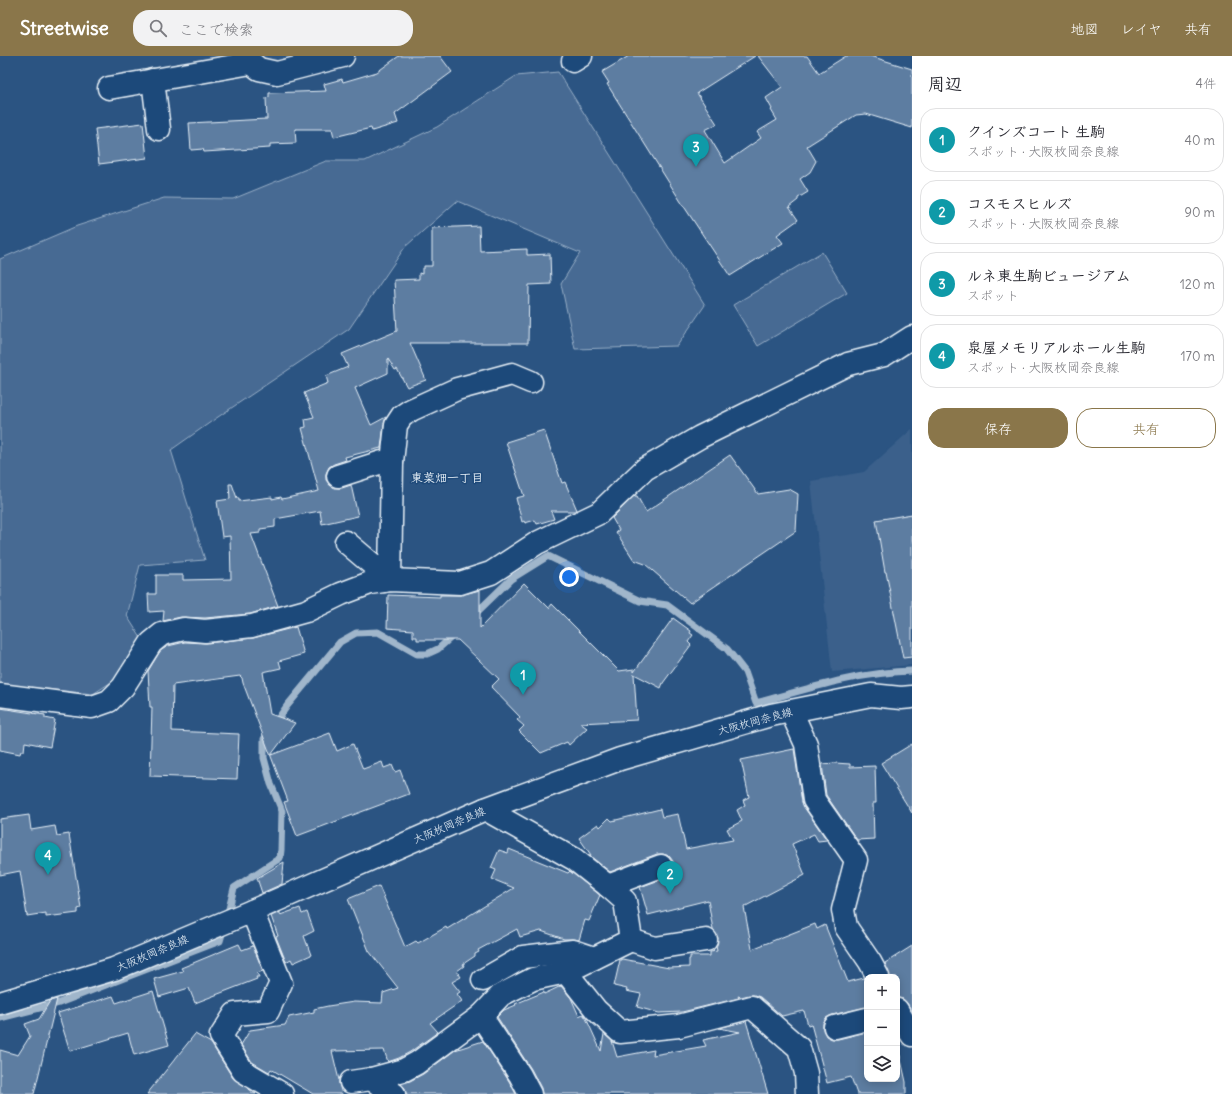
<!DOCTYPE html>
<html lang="ja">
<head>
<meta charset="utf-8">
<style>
	:root { --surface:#fff; --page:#f2f2f3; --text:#2b2b33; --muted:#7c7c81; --line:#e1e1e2; --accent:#8a764a }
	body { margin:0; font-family:Delius,"Klee One",sans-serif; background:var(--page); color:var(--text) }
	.controls { position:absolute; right:12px; bottom:12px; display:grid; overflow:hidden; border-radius:8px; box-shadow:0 2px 10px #0003 }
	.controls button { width:36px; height:36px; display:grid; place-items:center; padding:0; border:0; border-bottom:1px solid var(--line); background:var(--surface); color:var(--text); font:20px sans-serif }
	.you { position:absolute; left:569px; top:521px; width:14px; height:14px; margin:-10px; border:3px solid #fff; border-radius:50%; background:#1a73e8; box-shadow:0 0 0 6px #1a73e833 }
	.badge { display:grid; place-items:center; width:26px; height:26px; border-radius:50%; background:var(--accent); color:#fff; font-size:13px; font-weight:700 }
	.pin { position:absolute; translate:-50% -33px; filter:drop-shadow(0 1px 2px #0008) }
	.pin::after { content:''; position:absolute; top:21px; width:14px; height:12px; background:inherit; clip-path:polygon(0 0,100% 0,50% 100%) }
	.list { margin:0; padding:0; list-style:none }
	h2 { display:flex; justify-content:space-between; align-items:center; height:52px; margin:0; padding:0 16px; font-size:17px }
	h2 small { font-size:13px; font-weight:400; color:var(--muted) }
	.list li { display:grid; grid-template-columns:26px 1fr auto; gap:12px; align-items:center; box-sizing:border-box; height:64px; margin:0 8px 8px; padding:0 8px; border:1px solid var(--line); border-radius:16px }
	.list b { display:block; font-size:15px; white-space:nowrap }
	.list p { margin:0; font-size:13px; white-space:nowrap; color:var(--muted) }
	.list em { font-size:13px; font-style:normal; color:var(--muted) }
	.actions { display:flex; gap:8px; padding:12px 16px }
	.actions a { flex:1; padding:9px 0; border:1px solid var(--accent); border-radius:16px; text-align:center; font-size:14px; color:var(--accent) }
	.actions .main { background:var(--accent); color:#fff }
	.icon { flex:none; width:22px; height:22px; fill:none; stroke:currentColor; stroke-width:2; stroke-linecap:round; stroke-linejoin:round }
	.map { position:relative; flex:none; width:912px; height:1038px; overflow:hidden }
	header { display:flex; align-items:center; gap:24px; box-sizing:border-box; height:56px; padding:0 20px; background:var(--accent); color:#fff }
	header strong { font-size:19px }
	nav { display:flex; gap:22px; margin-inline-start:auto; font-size:14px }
	.search { width:280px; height:36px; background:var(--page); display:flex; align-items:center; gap:10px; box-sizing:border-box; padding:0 14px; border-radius:16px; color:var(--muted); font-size:15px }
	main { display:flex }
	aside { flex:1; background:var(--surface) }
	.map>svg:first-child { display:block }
	.built { fill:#3a608b }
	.green { fill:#476b93; stroke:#98aec6 }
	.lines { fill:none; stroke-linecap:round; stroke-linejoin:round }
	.stream { stroke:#a0b6cb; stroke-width:7 }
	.building { fill:#5d7da1; stroke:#e8f1f8 }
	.minor-casing { stroke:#e8f1f8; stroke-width:25 }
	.major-casing { stroke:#e8f1f8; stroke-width:25 }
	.minor { stroke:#1f4a7a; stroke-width:22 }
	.major { stroke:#1f4a7a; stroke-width:22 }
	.labels { text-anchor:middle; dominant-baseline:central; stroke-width:3; stroke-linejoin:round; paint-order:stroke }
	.street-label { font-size:11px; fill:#e8f1f8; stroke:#1f4a7a }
	.neighbourhood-label { font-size:12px; font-weight:bold; fill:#e8f1f8; stroke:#1f4a7a }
</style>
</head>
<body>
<header>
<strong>Streetwise</strong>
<div class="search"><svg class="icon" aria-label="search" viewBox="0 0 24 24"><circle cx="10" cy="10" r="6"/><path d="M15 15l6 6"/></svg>ここで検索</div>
<nav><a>地図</a><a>レイヤ</a><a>共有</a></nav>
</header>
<main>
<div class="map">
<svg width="912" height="1038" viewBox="0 0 912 1038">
	<rect width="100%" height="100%" fill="#2b5482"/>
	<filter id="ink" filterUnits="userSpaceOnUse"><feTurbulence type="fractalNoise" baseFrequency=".025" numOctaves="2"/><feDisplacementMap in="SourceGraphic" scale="8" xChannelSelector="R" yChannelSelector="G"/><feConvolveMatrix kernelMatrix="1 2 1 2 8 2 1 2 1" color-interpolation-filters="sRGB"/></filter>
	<g filter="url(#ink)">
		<polygon class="built" points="912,373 912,609 832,616 811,425 864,416"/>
		<g class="green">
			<polygon points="558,16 705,249 677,290 575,293 561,228 580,197 457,145 405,191 349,273 215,363 171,394 205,504 140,509 127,560 141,582 119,621 93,638 0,628 0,203 77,170 164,142 233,143 326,105 365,105 437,71 516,20"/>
			<polygon points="822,196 847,237 758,290 733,249"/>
		</g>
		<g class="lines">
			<g class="stream">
				<path d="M 473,560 L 511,523 L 548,500 L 640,545 L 667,549 L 727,593 L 745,616 L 756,647 C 807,633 859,616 912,615"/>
				<polyline points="227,861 234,832 280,802 281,794 282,755 271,728 264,702 264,683 287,650 340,586 356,577 378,576 417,598 427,598 438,593 455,578"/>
				<polyline points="0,962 59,947 220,885 224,871"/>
			</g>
		</g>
		<g class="building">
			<polygon points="399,0 440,0 452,16 395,58 398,67 372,75 371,72 334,81 332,73 295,73 296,87 270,88 270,92 204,96 203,93 191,94 189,67 267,63 266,42 269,41 269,37 326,35 324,28 342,23 343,26 377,16"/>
			<polygon points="629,0 755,0 697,37 717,68 705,74 725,107 761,82 757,76 777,64 771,54 772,53 766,42 782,31 758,0 807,0 819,17 846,0 870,0 912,13 912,72 866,58 856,59 807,90 816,105 810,116 800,123 808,136 798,142 798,144 789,151 798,164 777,179 783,187 730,220 683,149 607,28 609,27 602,16"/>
			<polygon points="143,67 147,102 99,108 95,73"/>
			<polygon points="479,170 480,195 527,193 527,199 550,198 551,228 529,229 528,287 410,287 426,324 407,331 397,313 395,314 388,303 388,317 355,332 371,369 386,361 384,368 381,392 345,401 346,404 334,408 329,411 326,418 326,424 330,429 335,432 342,432 351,429 358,460 322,468 320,455 275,463 275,471 260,473 260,477 251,478 278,550 250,558 205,562 181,561 163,565 164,555 149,556 148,538 156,538 156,519 183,519 183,524 231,523 230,480 222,481 217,445 230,443 229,428 232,428 237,442 239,442 239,445 272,441 272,443 281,441 282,443 319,435 302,372 306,371 305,363 314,361 304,337 328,327 326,320 348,311 342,298 397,275 394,224 419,223 419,217 422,218 422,213 424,213 424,210 432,210 432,172"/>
			<polygon points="544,374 562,427 565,426 577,454 575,455 551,455 554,463 537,468 535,464 525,467 524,465 522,466 516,442 524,440 506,386"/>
			<polygon points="730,399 758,438 789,433 798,438 796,475 690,547 645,508 634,504 616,476 619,474 612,462 634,440 637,440 646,456"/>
			<polygon points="912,458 912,601 903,602 886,516 885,516 876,464"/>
			<polygon points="524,527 549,552 552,548 619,615 634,613 634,616 673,562 691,575 690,577 693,579 688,586 691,589 663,627 661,632 634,618 637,664 580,667 587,672 569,689 567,686 541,697 519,675 524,670 517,664 520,661 491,631 499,623 458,584 417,584 417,581 413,581 413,574 387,572 388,539 440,541 440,539 460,539 480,534 480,572"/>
			<polygon points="296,571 304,598 279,605 281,612 263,616 270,658 295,667 271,699 330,677 337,695 353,688 363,713 382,706 384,712 392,709 395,716 400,714 409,738 297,780 284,746 288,745 243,627 242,622 240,620 173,629 172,675 239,678 237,723 150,720 152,651 150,651 148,615 160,595 168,590 185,586 206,587 253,582"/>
			<polygon points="0,652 45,659 45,662 55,664 50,691 25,686 24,695 21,695 20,698 0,694"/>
			<polygon points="912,688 912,757 881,707"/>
			<polygon points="794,693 802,746 804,751 827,784 818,785 814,778 792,788 805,819 744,851 752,893 815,868 817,873 825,869 848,926 864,922 867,927 867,951 832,959 826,962 823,967 823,974 826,980 832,983 838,983 867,976 867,1023 897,1023 897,986 906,1026 906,1038 857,1038 851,1021 827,1027 811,968 808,969 804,955 782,960 760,941 754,939 749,939 741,941 738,940 739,942 682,956 659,957 637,951 641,938 626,935 627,933 614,930 620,904 622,903 669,912 689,911 689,903 690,903 690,900 710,900 710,896 717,895 716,890 718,882 713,874 708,844 648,859 640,831 665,822 670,818 673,812 673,805 669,800 663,798 657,798 610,816 590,800 591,799 579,782 598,768 600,771 609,762 612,765 660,753 662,761 678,758 686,793 733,784 727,773 742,765 737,754 745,749 743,744 749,741 741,704"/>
			<polygon points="835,707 850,708 850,711 875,710 876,747 873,747 874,783 857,784 826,739 822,708"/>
			<polygon points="29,759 31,774 55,770 57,780 69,778 81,852 78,853 78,857 46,861 46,857 27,860 20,815 0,819 0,763"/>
			<polygon points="509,793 568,817 570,815 600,839 589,865 585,864 579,884 572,883 564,883 541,875 520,881 517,873 478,894 479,896 475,898 475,900 463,908 464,910 457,915 461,921 452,926 460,936 457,938 462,945 430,967 438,976 410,996 399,1002 388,1006 384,994 332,995 339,1024 339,1028 342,1038 313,1038 271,1013 269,1016 252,1006 241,989 250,974 285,969 289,961 314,956 314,953 328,950 354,946 382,947 383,937 398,932 369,895 348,843 379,830 405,891 416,885 418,887 446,871 447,873 514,832 492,823 496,814 491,812 499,794 508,797"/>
			<polygon points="284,806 282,828 262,837 257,822"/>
			<polygon points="300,852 302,858 307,856 314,875 304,880 311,899 293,907 291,903 286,906 276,881 278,880 271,860 280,856 280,859"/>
			<polygon points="239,888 242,894 253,890 263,915 257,917 259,921 256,921 257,923 195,947 189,932 159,941 154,923 183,915 181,912"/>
			<polygon points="912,890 912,955 907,947 903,943 899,942 897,939 897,921 890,921 885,907"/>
			<polygon points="561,930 571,942 579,960 583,958 586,962 601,995 604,978 612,985 617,1001 654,994 653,999 706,990 703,984 740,976 719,972 746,965 768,1038 542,1038 541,1032 531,1013 497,961 504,954 516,949 515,948 544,936 544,938"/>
			<polygon points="153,935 169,989 134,999 128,977 70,995 58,957 113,940 116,947"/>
			<polygon points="57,943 34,1038 0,1038 0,994 18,999 30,980 25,968 39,963 50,945"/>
			<polygon points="195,978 211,987 233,1022 256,1038 147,1038"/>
			<polygon points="483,985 509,1025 516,1038 406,1038 405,1032 401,1028 410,1025 423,1018 455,994"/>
		</g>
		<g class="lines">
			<defs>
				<g id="minor">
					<polyline points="243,0 259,13 277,17 343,0"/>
					<polyline points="573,5 581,0"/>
					<polyline points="153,24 159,73"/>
					<polyline points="109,32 251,7"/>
					<polyline points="338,420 382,406 392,406"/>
					<polyline points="346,486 379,514 384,525"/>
					<polyline points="390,524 392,406 396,369 402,360 411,354 457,333 512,318 531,326"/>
					<polyline points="0,639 92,651 109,645 123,631 151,587 162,578 184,573 205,575 252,570 306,555 341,538 370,527 390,524 460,527 491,517 537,487 599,457 645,413 700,381 848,308 884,299 912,281"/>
					<polyline points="791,655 806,688 814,744 856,804 843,854 846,871 870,906 878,921"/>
					<polyline points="485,753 574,803 608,830 625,845 631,884 566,916"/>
					<polyline points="608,830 661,810"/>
					<polyline points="252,855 281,927 268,955 235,958 221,980 243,1015 282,1038"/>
					<polyline points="631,884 655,892 706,884"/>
					<polyline points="483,924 523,901 573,895 594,902"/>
					<polyline points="897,954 912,979"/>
					<polyline points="481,960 520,1019 530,1038"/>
					<polyline points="835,971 867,963"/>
					<polyline points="371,1023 394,1038"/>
					<polyline points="351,1026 371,1023 404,1014 417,1007 481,960 501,939 533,923 566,916 596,954 620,976 679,970 752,951 799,992 806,1017 807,1038"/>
				</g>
				<polyline id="major" points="0,947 114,913 252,855 485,753 620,703 771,659 871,639 901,642 912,641"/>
			</defs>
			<use href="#minor" class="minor-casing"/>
			<use href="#major" class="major-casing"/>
			<use href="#minor" class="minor"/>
			<use href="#major" class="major"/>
		</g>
	</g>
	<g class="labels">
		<g class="street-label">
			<text transform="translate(755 665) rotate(-15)">大阪枚岡奈良線</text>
			<text transform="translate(449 769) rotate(-23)">大阪枚岡奈良線</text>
			<text transform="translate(152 897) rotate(-23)">大阪枚岡奈良線</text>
		</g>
		<g class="neighbourhood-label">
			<text x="447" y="421">東菜畑一丁目</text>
		</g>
	</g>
</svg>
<div class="controls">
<button>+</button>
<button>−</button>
<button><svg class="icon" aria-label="layers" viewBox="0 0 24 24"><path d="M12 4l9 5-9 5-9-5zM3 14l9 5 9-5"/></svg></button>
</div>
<div class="you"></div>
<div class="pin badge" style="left:523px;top:639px;background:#0f9aa8">1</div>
<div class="pin badge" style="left:670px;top:838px;background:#0f9aa8">2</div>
<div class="pin badge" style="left:696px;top:111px;background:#0f9aa8">3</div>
<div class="pin badge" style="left:48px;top:819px;background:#0f9aa8">4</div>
</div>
<aside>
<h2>周辺<small>4件</small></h2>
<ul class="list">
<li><span class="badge" style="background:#0f9aa8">1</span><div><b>クインズコート 生駒</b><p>スポット · 大阪枚岡奈良線</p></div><em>40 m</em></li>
<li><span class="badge" style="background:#0f9aa8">2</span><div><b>コスモスヒルズ</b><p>スポット · 大阪枚岡奈良線</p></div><em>90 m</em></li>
<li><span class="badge" style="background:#0f9aa8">3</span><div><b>ルネ東生駒ビュージアム</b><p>スポット</p></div><em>120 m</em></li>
<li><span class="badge" style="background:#0f9aa8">4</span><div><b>泉屋メモリアルホール生駒</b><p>スポット · 大阪枚岡奈良線</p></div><em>170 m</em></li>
</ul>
<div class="actions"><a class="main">保存</a><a>共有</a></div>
</aside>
</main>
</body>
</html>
